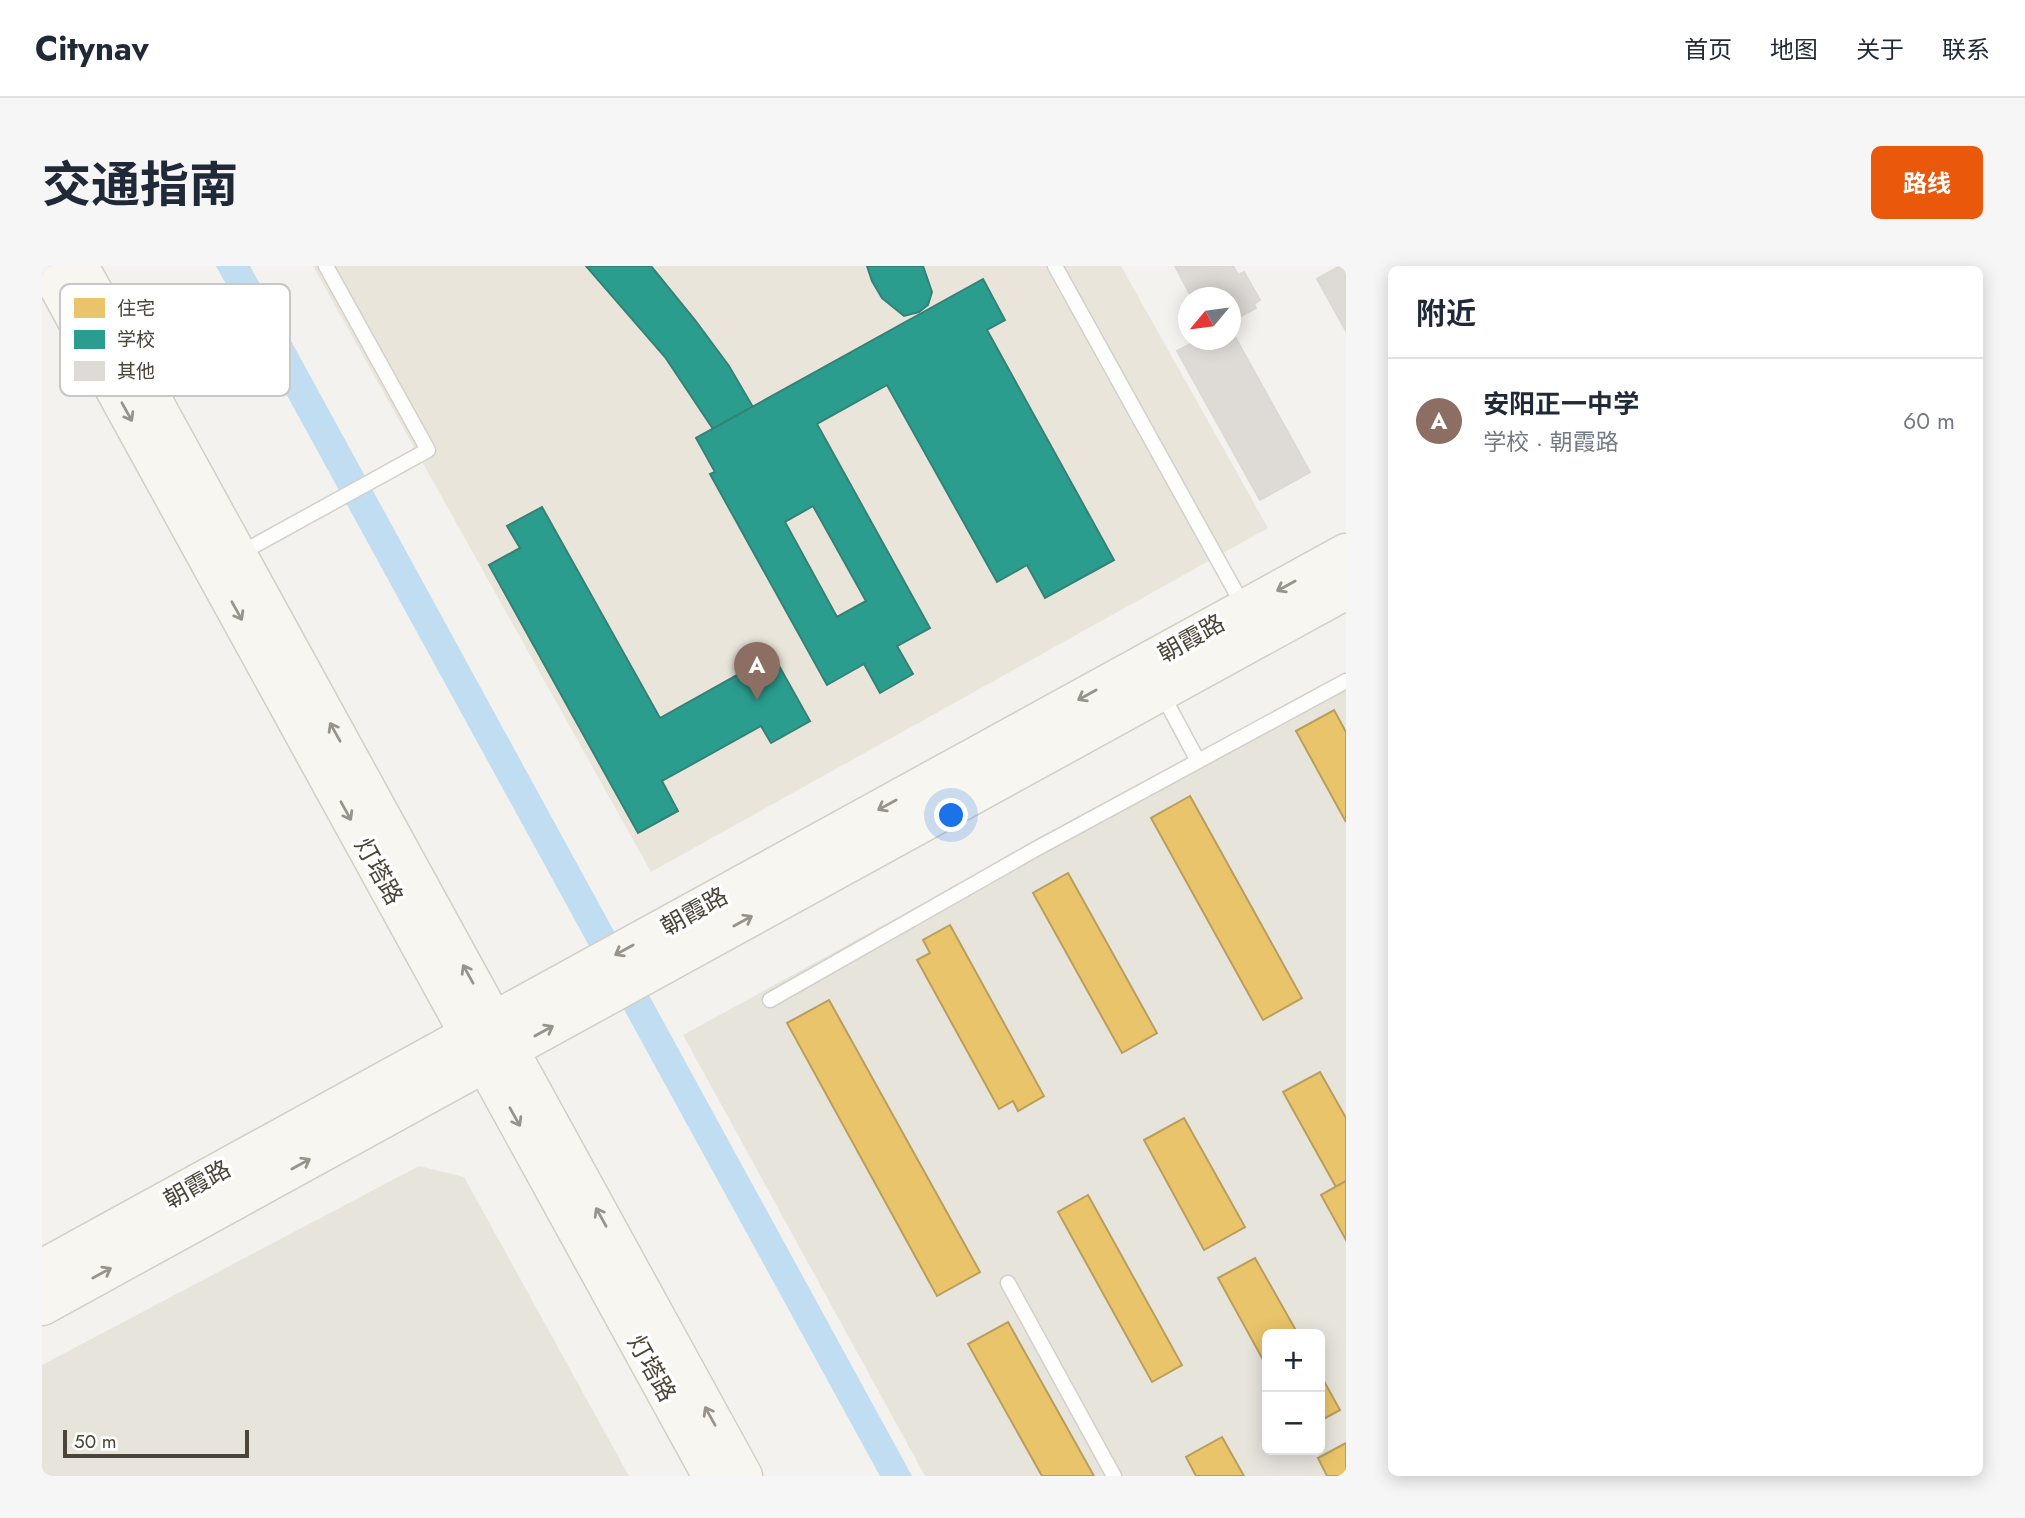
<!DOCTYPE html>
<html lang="zh">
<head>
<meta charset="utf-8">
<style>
	:root { --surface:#fff; --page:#f6f6f7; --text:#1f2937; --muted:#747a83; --line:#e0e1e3; --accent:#ea580c }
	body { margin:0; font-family:Jost,"Noto Sans SC",sans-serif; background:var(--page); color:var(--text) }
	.controls { position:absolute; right:21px; bottom:21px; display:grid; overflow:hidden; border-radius:10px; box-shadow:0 4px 18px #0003 }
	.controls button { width:63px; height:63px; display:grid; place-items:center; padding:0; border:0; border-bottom:2px solid var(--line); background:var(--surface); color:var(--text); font:35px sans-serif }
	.compass { position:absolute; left:1136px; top:21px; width:63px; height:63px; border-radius:50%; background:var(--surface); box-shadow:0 4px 18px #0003; rotate:241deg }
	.scale { position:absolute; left:21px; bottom:18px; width:186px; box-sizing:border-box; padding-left:7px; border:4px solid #4b4439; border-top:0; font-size:19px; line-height:24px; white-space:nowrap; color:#4b4439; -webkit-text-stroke:5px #fff; paint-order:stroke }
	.you { position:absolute; left:910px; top:550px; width:24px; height:24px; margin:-18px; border:5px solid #fff; border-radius:50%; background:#1a73e8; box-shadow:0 0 0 10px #1a73e833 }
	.badge { display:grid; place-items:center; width:46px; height:46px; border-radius:50%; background:var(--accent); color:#fff; font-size:23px; font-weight:700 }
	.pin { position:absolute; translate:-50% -58px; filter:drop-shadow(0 2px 4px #0008) }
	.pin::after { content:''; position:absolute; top:37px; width:24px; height:21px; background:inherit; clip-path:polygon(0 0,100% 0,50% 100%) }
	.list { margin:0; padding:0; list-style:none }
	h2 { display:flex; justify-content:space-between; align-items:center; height:91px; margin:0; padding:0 28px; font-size:30px }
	h2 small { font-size:23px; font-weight:400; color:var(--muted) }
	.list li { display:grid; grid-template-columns:46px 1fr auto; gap:21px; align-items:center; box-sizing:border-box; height:126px; padding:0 28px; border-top:2px solid var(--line) }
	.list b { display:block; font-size:26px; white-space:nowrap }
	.list p { margin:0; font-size:23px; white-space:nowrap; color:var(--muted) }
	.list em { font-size:23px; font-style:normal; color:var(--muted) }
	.map { position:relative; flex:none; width:1304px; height:1210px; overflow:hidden; border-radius:10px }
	header { display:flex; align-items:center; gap:42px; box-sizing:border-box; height:98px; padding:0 35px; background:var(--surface); border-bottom:2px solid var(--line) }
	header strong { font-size:33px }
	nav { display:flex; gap:38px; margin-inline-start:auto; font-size:24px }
	.intro { display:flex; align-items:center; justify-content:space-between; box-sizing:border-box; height:168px; padding:0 42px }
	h1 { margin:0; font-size:49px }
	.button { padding:18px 32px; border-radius:10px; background:var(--accent); color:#fff; font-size:24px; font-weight:700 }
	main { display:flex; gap:42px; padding:0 42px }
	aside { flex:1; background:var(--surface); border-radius:10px; box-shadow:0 4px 18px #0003 }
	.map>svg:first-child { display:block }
	.residential { fill:#e7e4dc; fill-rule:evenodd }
	.education { fill:#eae5da }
	.water { fill:#c0ddf1 }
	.homes { fill:#e9c46a; stroke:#ba9e5b; stroke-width:2 }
	.schools { fill:#2a9d8f; stroke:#348275; stroke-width:2; fill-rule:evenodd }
	.building { fill:#dedbd6; stroke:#dcd9d4; stroke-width:2 }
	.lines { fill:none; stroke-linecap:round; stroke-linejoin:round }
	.lane-casing { stroke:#d2d0cb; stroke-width:17 }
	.secondary-casing { stroke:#d3cfc5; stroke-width:41 }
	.lane { stroke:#fdfdfc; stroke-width:14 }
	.secondary { stroke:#f7f6f1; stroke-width:38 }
	.oneway { stroke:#98948c }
	.labels { text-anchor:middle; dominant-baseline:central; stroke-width:7; stroke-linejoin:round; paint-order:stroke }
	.street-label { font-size:24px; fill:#4b4439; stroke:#fff }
	.key { fill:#fff; stroke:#c9c7c4; stroke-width:2 }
	.key-label { font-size:19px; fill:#4b4439 }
</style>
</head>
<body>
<header>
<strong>Citynav</strong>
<nav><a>首页</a><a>地图</a><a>关于</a><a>联系</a></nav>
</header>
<div class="intro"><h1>交通指南</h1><a class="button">路线</a></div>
<main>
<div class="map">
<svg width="1304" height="1210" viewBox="0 0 1304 1210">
	<rect width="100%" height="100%" fill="#f4f2ee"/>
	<g class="residential">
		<path d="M 1304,406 L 1304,1210 L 883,1210 L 641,769 ZM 1225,1068 L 1278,1068 L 1278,1184 L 1225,1184 Z"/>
		<polygon points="377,900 422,911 587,1210 0,1210 0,1099"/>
	</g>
	<polygon class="education" points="271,0 1079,0 1226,262 609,606"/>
	<polygon class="water" points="174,0 208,0 870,1210 838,1210"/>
	<g class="homes">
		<polygon points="1292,444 1304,466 1304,556 1254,465"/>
		<polygon points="1148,530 1260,732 1221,754 1109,552"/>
		<polygon points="1026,607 1115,767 1080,787 991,627"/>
		<polygon points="908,659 1002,830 976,845 971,835 957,843 875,694 888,687 881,674"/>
		<polygon points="787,734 938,1006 895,1030 745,757"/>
		<polygon points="1278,806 1304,852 1304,915 1294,921 1241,826"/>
		<polygon points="1142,852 1203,961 1162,984 1102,874"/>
		<polygon points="1304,915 1304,974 1279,929"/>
		<polygon points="1046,929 1140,1099 1110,1116 1016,946"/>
		<polygon points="1213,992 1256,1068 1225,1068 1225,1101 1176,1012"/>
		<polygon points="966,1056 1052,1210 1000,1210 926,1078"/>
		<polygon points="1278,1108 1298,1144 1278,1155"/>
		<polygon points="1180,1171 1202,1210 1154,1210 1144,1191"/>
		<polygon points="1304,1177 1304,1210 1285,1210 1276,1192"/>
	</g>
	<g class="schools">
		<polygon points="544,0 609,0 653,54 687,100 711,141 671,163 623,91"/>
		<polygon points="825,0 881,0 890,26 886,39 877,46 862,50 840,32 830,15"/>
		<path d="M 941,13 L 963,54 L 945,64 L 1072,294 L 1003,332 L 985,299 L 955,316 L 845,119 L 775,158 L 888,362 L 855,380 L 871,408 L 838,427 L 822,398 L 785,419 L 668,208 L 673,206 L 654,172 ZM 771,240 L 824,335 L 795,351 L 743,256 Z"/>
		<polygon points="500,241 618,452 731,389 768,455 729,477 719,460 620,515 636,545 596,567 447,299 478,282 465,260"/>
	</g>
	<g class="building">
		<polygon points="1133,0 1191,0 1196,9 1202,6 1218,34 1212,38 1214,42 1188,56 1188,32 1150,32"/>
		<polygon points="1298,0 1304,0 1304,65 1275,13"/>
		<polygon points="1188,62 1268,206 1218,234 1135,85 1156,74 1188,74"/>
	</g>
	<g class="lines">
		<defs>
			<g id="lane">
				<polyline points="1013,0 1202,341"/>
				<polyline points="197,288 386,184 284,0"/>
				<polyline points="1119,426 1156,495"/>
				<polyline points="728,734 992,584 1304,415"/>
				<polyline points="966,1017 1072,1210"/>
			</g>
			<g id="secondary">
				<polyline points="5,0 670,1210"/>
				<polyline points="37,0 701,1210"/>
				<polyline points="0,1003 1304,287"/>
				<polyline points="0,1040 1304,324"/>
			</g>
		</defs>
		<use href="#lane" class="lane-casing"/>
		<use href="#secondary" class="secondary-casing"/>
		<use href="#lane" class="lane"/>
		<use href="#secondary" class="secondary"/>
	</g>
	<defs><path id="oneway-shaft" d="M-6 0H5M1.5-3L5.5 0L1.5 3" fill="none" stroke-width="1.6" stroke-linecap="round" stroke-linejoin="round" transform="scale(1.75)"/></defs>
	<g class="oneway">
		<use href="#oneway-shaft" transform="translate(85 146) rotate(61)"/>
		<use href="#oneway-shaft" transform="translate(1244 320) rotate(151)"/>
		<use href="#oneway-shaft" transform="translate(195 345) rotate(61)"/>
		<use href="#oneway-shaft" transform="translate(1045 429) rotate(151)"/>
		<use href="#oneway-shaft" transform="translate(293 466) rotate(-119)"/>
		<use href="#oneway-shaft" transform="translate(845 539) rotate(151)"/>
		<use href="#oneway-shaft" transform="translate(304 545) rotate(61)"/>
		<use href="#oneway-shaft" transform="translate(701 655) rotate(-29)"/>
		<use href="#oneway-shaft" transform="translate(582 684) rotate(151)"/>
		<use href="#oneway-shaft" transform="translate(426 708) rotate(-119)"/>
		<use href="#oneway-shaft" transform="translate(502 765) rotate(-29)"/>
		<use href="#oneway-shaft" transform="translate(473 851) rotate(61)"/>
		<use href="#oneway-shaft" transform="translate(259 898) rotate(-29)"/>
		<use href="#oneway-shaft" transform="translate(559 951) rotate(-119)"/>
		<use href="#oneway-shaft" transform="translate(60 1007) rotate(-29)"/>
		<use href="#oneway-shaft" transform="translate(668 1150) rotate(-119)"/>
	</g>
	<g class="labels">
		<g class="street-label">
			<text transform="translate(1149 372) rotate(-29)">朝霞路</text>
			<text transform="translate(337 605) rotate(61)">灯塔路</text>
			<text transform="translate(652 645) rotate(-29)">朝霞路</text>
			<text transform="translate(155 918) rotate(-29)">朝霞路</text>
			<text transform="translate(610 1102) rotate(61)">灯塔路</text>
		</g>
	</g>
	<rect x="18" y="18" width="230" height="112" rx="10" class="key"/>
	<rect x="32" y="32" width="31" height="20" fill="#e9c46a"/>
	<rect x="32" y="64" width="31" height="19" fill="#2a9d8f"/>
	<rect x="32" y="95" width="31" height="20" fill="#dedbd6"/>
	<g class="key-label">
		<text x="75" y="49">住宅</text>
		<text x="75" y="80">学校</text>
		<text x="75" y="112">其他</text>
	</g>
</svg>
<div class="controls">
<button>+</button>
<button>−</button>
</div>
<svg class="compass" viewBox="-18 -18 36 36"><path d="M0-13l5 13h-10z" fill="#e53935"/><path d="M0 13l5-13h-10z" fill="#747a83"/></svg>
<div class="scale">50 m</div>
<div class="you"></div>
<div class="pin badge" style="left:715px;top:434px;background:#8d6e63">A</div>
</div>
<aside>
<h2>附近<small></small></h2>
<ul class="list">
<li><span class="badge" style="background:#8d6e63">A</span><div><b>安阳正一中学</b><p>学校 · 朝霞路</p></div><em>60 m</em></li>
</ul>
</aside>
</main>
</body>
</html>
